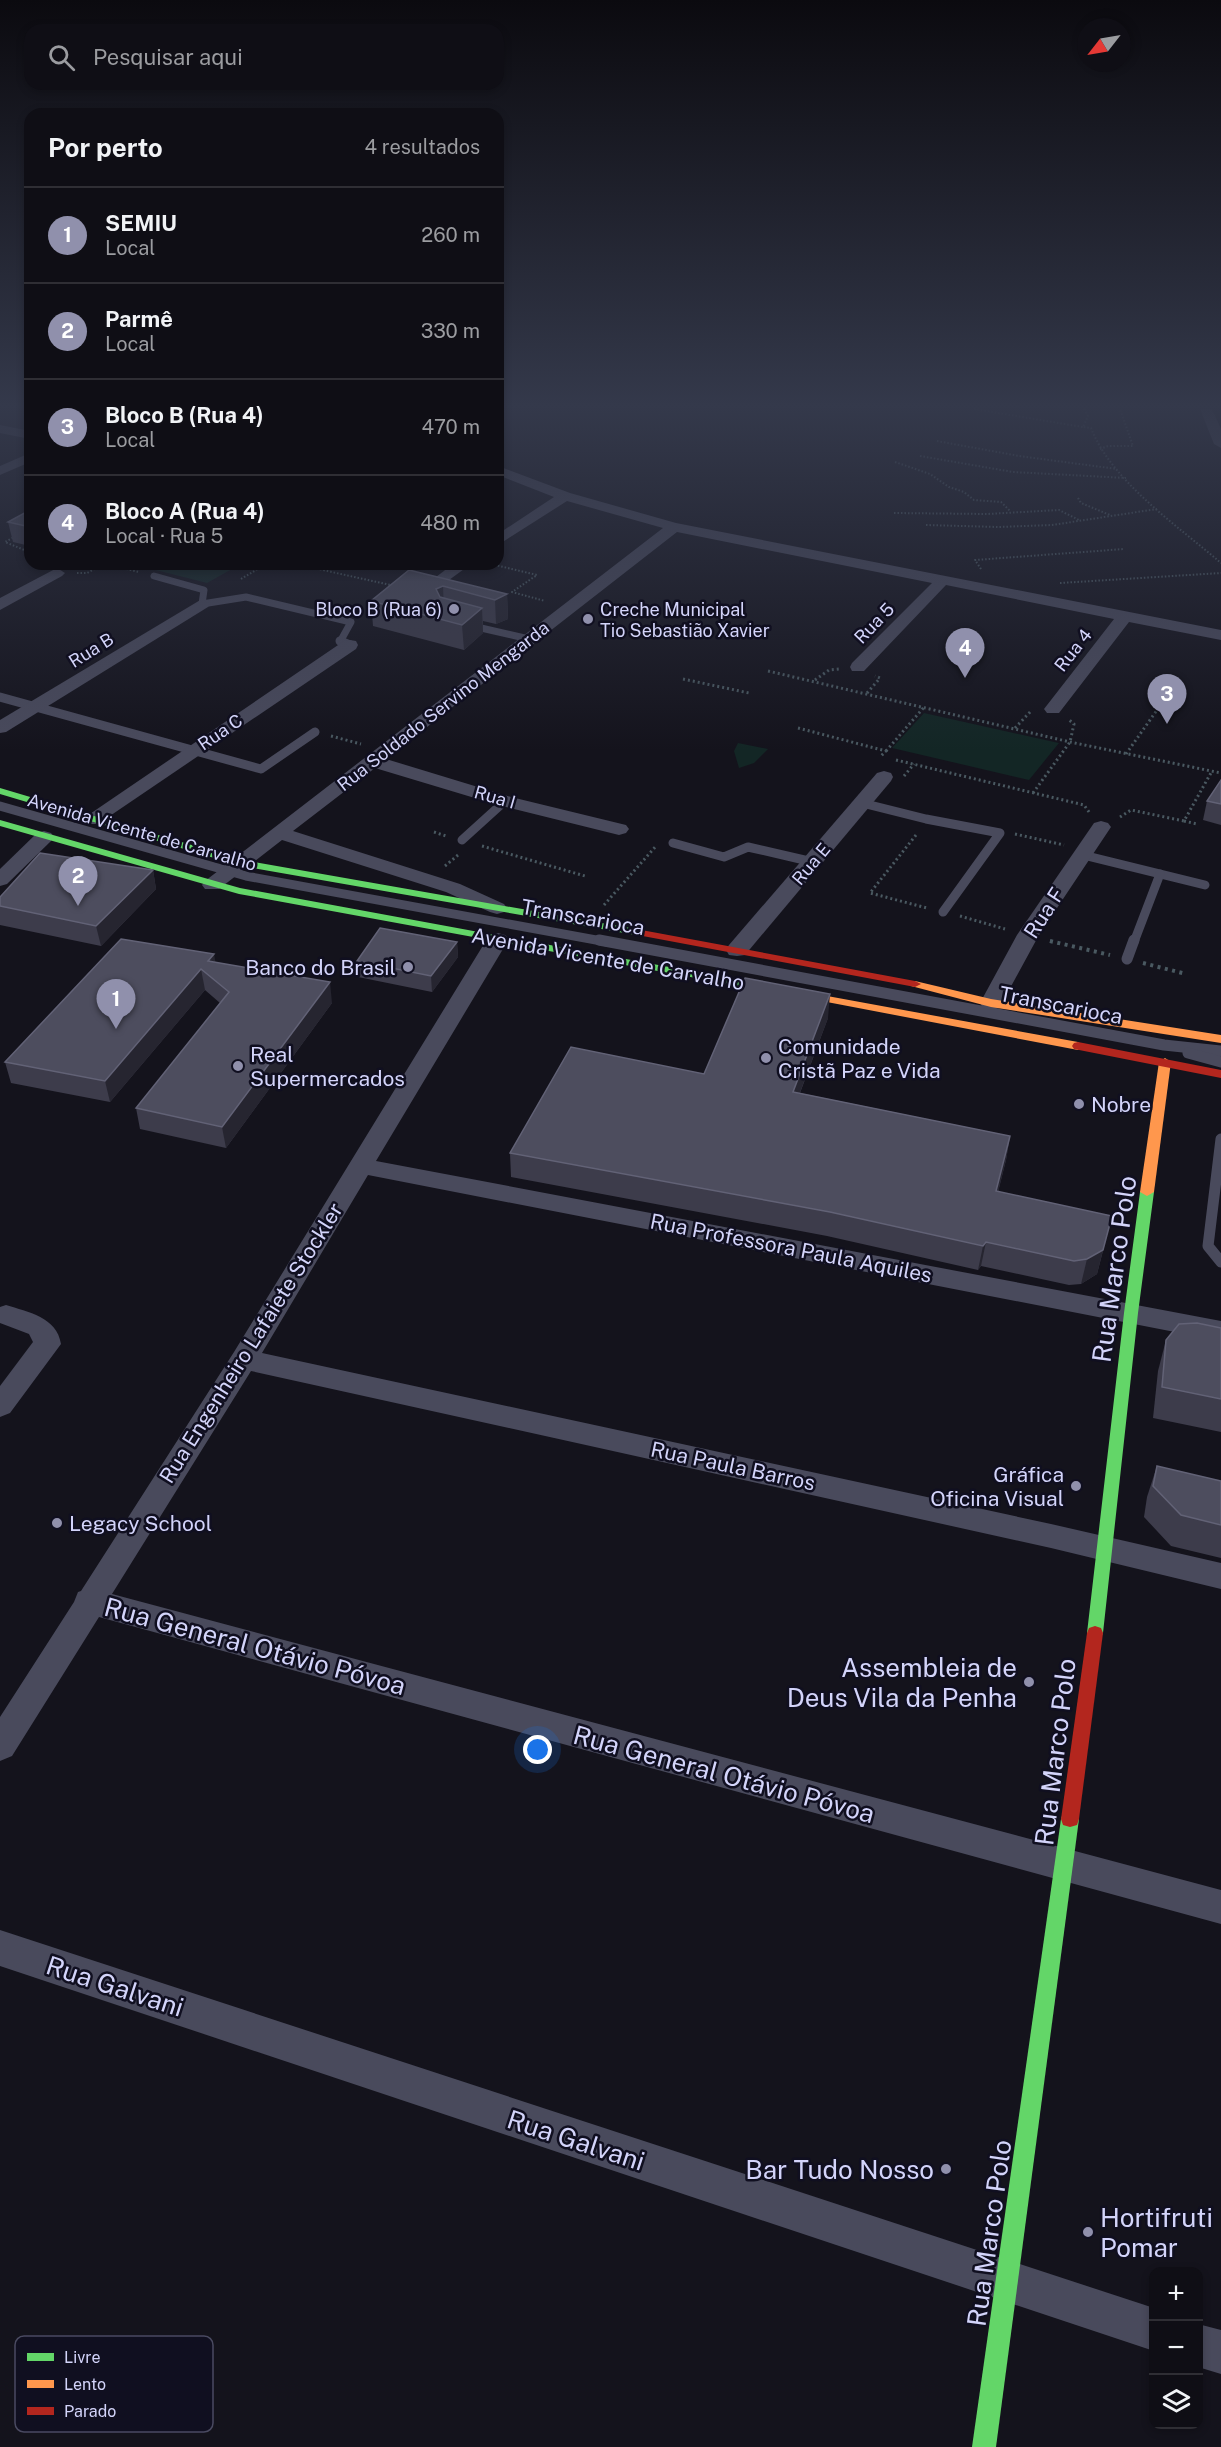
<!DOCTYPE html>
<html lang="pt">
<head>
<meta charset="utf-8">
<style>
	:root { --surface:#0f0e15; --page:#1d1c22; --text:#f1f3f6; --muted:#9b9ca0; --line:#2f2e34; --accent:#9090ac }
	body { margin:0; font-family:"Public Sans",sans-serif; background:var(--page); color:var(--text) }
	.controls { position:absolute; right:18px; bottom:18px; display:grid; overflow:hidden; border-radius:12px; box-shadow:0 3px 9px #0003 }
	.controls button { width:54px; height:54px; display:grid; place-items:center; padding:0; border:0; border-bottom:2px solid var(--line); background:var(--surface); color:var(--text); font:30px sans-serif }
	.compass { position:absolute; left:1077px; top:18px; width:54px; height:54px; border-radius:50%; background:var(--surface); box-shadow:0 3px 9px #0003; rotate:239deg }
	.you { position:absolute; left:538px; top:1750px; width:21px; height:21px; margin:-15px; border:4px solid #fff; border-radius:50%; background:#1a73e8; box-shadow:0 0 0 9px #1a73e833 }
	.badge { display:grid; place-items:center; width:39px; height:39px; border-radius:50%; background:var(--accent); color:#fff; font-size:20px; font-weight:700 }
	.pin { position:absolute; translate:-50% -50px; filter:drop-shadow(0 2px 3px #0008) }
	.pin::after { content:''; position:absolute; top:32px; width:21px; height:18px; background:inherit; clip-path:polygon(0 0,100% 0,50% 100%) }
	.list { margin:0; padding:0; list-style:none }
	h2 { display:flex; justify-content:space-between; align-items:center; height:78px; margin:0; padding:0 24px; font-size:26px }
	h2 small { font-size:20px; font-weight:400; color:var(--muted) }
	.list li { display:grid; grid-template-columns:39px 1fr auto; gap:18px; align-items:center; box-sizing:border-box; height:96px; padding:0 24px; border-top:2px solid var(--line) }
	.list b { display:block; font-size:22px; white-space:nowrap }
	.list p { margin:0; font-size:20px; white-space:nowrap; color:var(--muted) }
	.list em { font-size:20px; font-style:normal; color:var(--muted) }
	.icon { flex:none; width:33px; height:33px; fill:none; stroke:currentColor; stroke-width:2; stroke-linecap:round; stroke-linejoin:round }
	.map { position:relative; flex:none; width:1221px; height:2447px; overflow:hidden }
	.search { position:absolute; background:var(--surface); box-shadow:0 3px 9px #0003; left:24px; top:24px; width:480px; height:66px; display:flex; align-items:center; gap:15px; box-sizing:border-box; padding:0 21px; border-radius:18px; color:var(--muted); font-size:22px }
	.panel { position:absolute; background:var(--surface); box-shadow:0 3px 9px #0003; left:24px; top:108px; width:480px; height:462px; border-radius:18px }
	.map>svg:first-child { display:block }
	.green { fill:#132625 }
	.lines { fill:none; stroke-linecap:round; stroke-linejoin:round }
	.path-far2 { stroke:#4a5961; stroke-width:2; stroke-dasharray:1.5 2; stroke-linecap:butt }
	.path-far1 { stroke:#4a5961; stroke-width:3; stroke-dasharray:2 3; stroke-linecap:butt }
	.path { stroke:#4a5961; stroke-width:4; stroke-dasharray:3 4.5; stroke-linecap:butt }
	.lane-far2 { stroke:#494a5c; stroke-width:7 }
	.lane-far1 { stroke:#494a5c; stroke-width:9 }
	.lane { stroke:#494a5c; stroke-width:11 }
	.street { fill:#494a5c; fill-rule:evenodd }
	.fast { fill:#63d668; fill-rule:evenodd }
	.slow { fill:#ff974d; fill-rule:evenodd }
	.jam { fill:#b3261e; fill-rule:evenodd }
	.wall { fill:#3d3c4b }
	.shaded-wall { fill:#262530 }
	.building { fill:#4d4d5e; stroke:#626276; stroke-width:1.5 }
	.poi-dot { fill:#9090ac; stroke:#100f20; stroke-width:2 }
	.labels { text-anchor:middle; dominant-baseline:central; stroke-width:5; stroke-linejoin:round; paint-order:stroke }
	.far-poi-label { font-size:18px; fill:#d3d4fa; stroke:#100f20; text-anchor:end }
	.far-street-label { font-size:18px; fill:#d3d4fa; stroke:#100f20 }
	.street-label { font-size:21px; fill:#d3d4fa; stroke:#100f20 }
	.poi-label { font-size:21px; fill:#d3d4fa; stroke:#100f20; text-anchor:start }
	.near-street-label { font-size:26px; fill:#d3d4fa; stroke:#100f20 }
	.near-poi-label { font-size:26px; fill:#d3d4fa; stroke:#100f20; text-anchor:end }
	.key { fill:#100f20; stroke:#4a4a61; stroke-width:1.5 }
	.key-label { font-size:16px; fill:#d3d4fa }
</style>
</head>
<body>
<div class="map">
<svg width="1221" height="2447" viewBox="0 0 1221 2447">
	<rect width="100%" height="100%" fill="#14131c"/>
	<g class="green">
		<polygon points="132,564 241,564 207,583"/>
		<polygon points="924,713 1059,743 1029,780 892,748"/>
		<polygon points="738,743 768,749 754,763 739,768 734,751"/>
	</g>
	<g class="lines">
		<g class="path-far2">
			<polyline points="974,409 1083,427"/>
			<path d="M 1084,409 L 1088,416 L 1083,427 L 1091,428 C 1112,482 1178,526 1221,563"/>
			<polyline points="937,441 1019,456 1117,469"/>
			<polyline points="1100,449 1108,446 1133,446 1120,409"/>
			<polyline points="920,456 1013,472 1126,478"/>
			<polyline points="895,462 930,474 949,487 964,492 974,500 1001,502 1010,511"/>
			<polyline points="1078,498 1081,503 1110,515"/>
			<polyline points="894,513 987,514 1059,510 1079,520"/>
			<polyline points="926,525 998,527 1052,525 1157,509"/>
			<polyline points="16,536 5,542 29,552"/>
			<polyline points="106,564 139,572"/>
			<polyline points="296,564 395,586"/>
			<polyline points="491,564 537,575 512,592 545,601"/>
			<polyline points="981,569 975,560 1124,549"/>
			<polyline points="77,573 87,573 104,564"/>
			<polyline points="241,579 266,564"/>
			<polyline points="1060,583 1221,573"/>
		</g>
		<g class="path-far1">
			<polyline points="768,671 1070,742 1221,773"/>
			<polyline points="683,679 749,693"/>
			<polyline points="815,680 829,670 840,669"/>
			<polyline points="867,693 880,678 875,676"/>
			<polyline points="798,728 886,751 881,756 883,756"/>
			<polyline points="1015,728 1031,711"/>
			<polyline points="331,736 361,744"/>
			<polyline points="886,751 925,706"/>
			<polyline points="1126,754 1169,693"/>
			<polyline points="896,760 1084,805 1089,812"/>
			<polyline points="904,776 914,764"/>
			<polyline points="1033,793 1070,742 1074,724 1068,719"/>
			<polyline points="1120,817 1131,810 1184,821 1212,771"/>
			<polyline points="1184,821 1197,824"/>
			<polyline points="434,832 446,836"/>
			<polyline points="1015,834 1064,845"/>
			<polyline points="916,835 870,893 927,908"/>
			<polyline points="482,846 585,876"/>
			<polyline points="445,866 458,855"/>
			<polyline points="604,905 657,845"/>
			<polyline points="960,916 1005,929"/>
			<polyline points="1050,941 1054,942"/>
		</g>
		<g class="path">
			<polyline points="1050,941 1110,955"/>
			<polyline points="1143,963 1186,974"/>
		</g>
		<g class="lane-far2">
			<polyline points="154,576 204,590 202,604 246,597 351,622 340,642 342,643"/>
			<polyline points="468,625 529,639"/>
		</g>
		<g class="lane-far1">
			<polyline points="340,641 350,645"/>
			<polyline points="0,697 261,769 315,732"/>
			<polyline points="862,803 926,819 1000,833 943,912"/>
			<polyline points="0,806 246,876 607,942"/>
			<polyline points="462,840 505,801"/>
			<polyline points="673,843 724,857 748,847 813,862"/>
			<polyline points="1083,855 1205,885"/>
			<polyline points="1134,942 1160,874"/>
		</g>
		<g class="lane">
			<polyline points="599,940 1164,1045 1221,1051"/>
			<polyline points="1127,959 1134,940"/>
			<polyline points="1188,1053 1221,1062"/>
			<polyline points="1221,1139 1208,1246 1221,1262"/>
		</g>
		<g class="street">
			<polygon points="1200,409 1212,409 1221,429 1221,448 1214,444"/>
			<polygon points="0,425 30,431 30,439 0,433"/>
			<polygon points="30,453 30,462 0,475 0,466"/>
			<polygon points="498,466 570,493 676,523 1221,630 1221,640 1129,622 1059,713 1047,713 1044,709 1114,619 946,585 864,671 852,671 850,667 852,663 932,583 677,532 386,759 511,797 626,825 629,829 626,833 619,835 498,805 375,768 293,831 460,884 504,904 507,908 504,912 497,914 490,912 446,892 282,840 219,889 205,889 202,885 205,881 663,528 567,501 498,545 498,534 554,497 498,475"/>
			<polygon points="453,564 471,564 449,580 439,580 436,577"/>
			<polygon points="57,568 65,573 62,576 0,610 0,598"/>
			<polygon points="202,599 210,604 208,607 6,732 0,733 0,720"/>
			<polygon points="350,640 356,641 358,645 356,649 98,824 84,824 81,820 344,641"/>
			<polygon points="884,771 891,773 893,777 891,781 745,955 737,956 729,955 726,950 729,945 877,773"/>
			<polygon points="1101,821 1108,823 1111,827 1039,935 1002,1003 999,1008 991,1010 983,1008 980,1003 1017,935 1094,823"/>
			<polygon points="44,831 51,833 54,837 51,841 7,884 0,886 0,869 37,833"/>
			<polygon points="498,933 505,935 509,939 376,1161 1221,1321 1221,1341 368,1175 262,1353 1051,1524 1221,1563 1221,1589 1051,1548 251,1371 112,1594 1221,1890 1221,1924 99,1617 12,1756 0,1761 0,1717 74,1602 78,1592 81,1591 234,1352 487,939 491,935"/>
			<path d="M 6,1305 C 28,1312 57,1317 61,1344 L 10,1413 L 0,1417 L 0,1386 L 33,1342 L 29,1334 L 0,1323 L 0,1307 Z"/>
			<polygon points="0,1930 1154,2308 1154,2351 0,1966"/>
			<polygon points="1198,2324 1221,2330 1221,2374 1198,2367"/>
		</g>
		<g class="fast">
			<polygon points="0,788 242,860 636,929 642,932 636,935 241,866 0,794"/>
			<polygon points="0,820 240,888 789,989 795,992 789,995 239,894 0,826"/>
			<polygon points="1147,1188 1154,1192 1138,1313 1103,1633 1101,1638 1095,1640 1089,1638 1087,1633 1124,1313 1140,1192"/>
			<polygon points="1070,1811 1077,1813 1079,1819 996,2447 972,2447 1061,1819 1063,1813"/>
		</g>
		<g class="slow">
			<polygon points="915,981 991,999 1221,1035 1221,1043 991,1007 911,986 909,984 911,982"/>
			<polygon points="789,989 1078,1042 1084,1046 1078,1050 785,994 783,992"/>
			<polygon points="1165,1058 1171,1062 1154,1192 1147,1196 1140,1192 1159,1062"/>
		</g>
		<g class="jam">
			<polygon points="636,929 915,981 921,984 915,987 632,934 632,930"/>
			<polygon points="1078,1042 1221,1070 1221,1078 1074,1049 1072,1046 1074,1043"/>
			<polygon points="1095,1626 1101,1628 1103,1633 1079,1819 1077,1825 1070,1827 1063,1825 1061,1819 1087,1633 1089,1628"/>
		</g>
	</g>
	<g class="wall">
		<polygon points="30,510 30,546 13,542 8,522"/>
		<polygon points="409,570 507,594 508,619 496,624 483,621 483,633 464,650 373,626 371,601"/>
		<polygon points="1221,780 1221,825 1203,820 1207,801"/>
		<polygon points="153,870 156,889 101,946 0,925 0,897"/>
		<polygon points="457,942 458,957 432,992 358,977 357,961"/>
		<polygon points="215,962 332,1003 226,1148 140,1129 136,1108 220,1003 205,990 110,1102 11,1083 5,1062"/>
		<polygon points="828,1018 800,1093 1010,1136 1006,1160 998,1192 1112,1216 1097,1274 1081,1284 1069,1285 981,1266 978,1270 827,1236 511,1177 510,1153 704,1074"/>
		<polygon points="1221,1328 1221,1432 1153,1418 1158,1371 1166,1340"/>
		<polygon points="1157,1466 1221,1481 1221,1558 1171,1546 1144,1517 1147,1497"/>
	</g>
	<g class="shaded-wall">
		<polygon points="443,586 444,611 436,589"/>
		<polygon points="507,594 508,619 496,624 495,600"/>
		<polygon points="482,608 483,633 464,650 462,625"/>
		<polygon points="153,870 156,889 101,946 96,926"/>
		<polygon points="457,942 458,957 432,992 431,976"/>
		<polygon points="214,954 218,975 208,961"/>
		<polygon points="201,969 205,990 110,1102 105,1081"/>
		<polygon points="330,982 332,1003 226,1148 222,1127"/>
		<polygon points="830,994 828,1018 791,1116 793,1092"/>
		<polygon points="1010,1136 1006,1160 992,1216 996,1191"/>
		<polygon points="986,1242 981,1266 978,1270 983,1246"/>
		<polygon points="1103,1250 1097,1274 1081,1284 1087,1259"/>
	</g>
	<g class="building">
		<polygon points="30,510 30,527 8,522"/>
		<polygon points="409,570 507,594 495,600 443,586 436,589 440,597 482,608 462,625 371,601"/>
		<polygon points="1221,780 1221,804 1207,801"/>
		<polygon points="40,853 153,870 96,926 0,906 0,897"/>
		<polygon points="380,928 457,942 431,976 357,961"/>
		<polygon points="121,939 214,954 208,961 330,982 222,1127 136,1108 229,992 201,969 105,1081 5,1062"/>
		<polygon points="745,978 830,994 793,1092 1010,1136 996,1191 1112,1216 1103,1250 1087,1259 1074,1261 986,1242 983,1246 830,1212 510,1153 571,1047 704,1074"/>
		<polygon points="1197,1323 1221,1328 1221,1399 1162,1387 1166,1340 1179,1324"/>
		<polygon points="1157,1466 1221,1481 1221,1525 1181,1515 1153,1486"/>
	</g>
	<linearGradient id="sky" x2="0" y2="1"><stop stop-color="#0b0a0f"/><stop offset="0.54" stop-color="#34394b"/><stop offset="1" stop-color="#34394b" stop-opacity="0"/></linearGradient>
	<rect width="1221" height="751" fill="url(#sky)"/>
	<g class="poi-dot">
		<circle cx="454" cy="609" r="6"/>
		<circle cx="588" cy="619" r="6"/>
		<circle cx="408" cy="967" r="6"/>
		<circle cx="766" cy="1058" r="6"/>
		<circle cx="238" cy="1066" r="6"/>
		<circle cx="1079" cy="1104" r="6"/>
		<circle cx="1076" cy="1486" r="6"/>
		<circle cx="57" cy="1523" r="6"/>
		<circle cx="1029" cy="1682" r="6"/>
		<circle cx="946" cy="2169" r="6"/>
		<circle cx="1088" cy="2232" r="6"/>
	</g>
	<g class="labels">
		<g class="far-poi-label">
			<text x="442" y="609">Bloco B (Rua 6)</text>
			<text x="600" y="609" text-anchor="start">Creche Municipal<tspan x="600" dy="21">Tio Sebastião Xavier</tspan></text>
		</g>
		<g class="far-street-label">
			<text transform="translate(874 623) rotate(-46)">Rua 5</text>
			<text transform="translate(91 650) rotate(-32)">Rua B</text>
			<text transform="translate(1073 650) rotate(-52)">Rua 4</text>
			<text transform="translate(443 706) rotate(-38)">Rua Soldado Servino Mengarda</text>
			<text transform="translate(220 732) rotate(-34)">Rua C</text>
			<text transform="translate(495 797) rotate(16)">Rua I</text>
			<text transform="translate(142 832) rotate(16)">Avenida Vicente de Carvalho</text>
			<text transform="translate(811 864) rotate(-50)">Rua E</text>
		</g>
		<g class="street-label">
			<text transform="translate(1044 913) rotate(-57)">Rua F</text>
			<text transform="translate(583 917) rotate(10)">Transcarioca</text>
			<text transform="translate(608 959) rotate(10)">Avenida Vicente de Carvalho</text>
			<text transform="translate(1061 1005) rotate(11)">Transcarioca</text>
			<text transform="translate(791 1248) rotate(11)">Rua Professora Paula Aquiles</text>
			<text transform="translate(251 1343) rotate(-58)">Rua Engenheiro Lafaiete Stockler</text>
			<text transform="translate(733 1466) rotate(12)">Rua Paula Barros</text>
		</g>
		<g class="poi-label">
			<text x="396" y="967" text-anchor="end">Banco do Brasil</text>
			<text x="778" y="1046">Comunidade<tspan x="778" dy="24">Cristã Paz e Vida</tspan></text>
			<text x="250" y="1054">Real<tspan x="250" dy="24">Supermercados</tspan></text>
			<text x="1091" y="1104">Nobre</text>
			<text x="1064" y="1474" text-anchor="end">Gráfica<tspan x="1064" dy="24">Oficina Visual</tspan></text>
			<text x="69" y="1523">Legacy School</text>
		</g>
		<g class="near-street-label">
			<text transform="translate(1114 1269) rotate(-82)">Rua Marco Polo</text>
			<text transform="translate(255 1646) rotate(15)">Rua General Otávio Póvoa</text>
			<text transform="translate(1055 1752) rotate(-83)">Rua Marco Polo</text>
			<text transform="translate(724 1774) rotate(15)">Rua General Otávio Póvoa</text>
			<text transform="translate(115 1986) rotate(18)">Rua Galvani</text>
			<text transform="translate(576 2140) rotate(18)">Rua Galvani</text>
			<text transform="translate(989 2233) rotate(-82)">Rua Marco Polo</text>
		</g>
		<g class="near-poi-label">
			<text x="1017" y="1667">Assembleia de<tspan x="1017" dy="30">Deus Vila da Penha</tspan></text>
			<text x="934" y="2169">Bar Tudo Nosso</text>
			<text x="1100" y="2217" text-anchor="start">Hortifruti<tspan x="1100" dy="30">Pomar</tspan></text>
		</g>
	</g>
	<rect x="15" y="2336" width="198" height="96" rx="9" class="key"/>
	<rect x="27" y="2353" width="27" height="8" fill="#63d668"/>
	<rect x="27" y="2380" width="27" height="8" fill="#ff974d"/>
	<rect x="27" y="2407" width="27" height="8" fill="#b3261e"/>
	<g class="key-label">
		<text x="64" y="2363">Livre</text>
		<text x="64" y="2390">Lento</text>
		<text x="64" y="2417">Parado</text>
	</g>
</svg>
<div class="controls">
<button>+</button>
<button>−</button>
<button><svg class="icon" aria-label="layers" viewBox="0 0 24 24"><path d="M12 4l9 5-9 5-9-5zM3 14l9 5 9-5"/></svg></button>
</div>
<svg class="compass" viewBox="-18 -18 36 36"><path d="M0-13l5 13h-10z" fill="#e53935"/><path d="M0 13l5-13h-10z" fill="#9b9ca0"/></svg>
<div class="you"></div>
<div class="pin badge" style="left:116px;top:1029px">1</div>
<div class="pin badge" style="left:78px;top:906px">2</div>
<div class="pin badge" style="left:1167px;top:724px">3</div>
<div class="pin badge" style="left:965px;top:678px">4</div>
<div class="search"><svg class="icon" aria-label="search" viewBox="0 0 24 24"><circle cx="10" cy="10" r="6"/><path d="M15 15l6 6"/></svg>Pesquisar aqui</div>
<section class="panel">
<h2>Por perto<small>4 resultados</small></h2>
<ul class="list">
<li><span class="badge">1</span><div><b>SEMIU</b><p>Local</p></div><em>260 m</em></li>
<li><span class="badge">2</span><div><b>Parmê</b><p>Local</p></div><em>330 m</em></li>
<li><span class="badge">3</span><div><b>Bloco B (Rua 4)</b><p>Local</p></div><em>470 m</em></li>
<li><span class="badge">4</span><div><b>Bloco A (Rua 4)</b><p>Local · Rua 5</p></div><em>480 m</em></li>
</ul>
</section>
</div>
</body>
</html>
